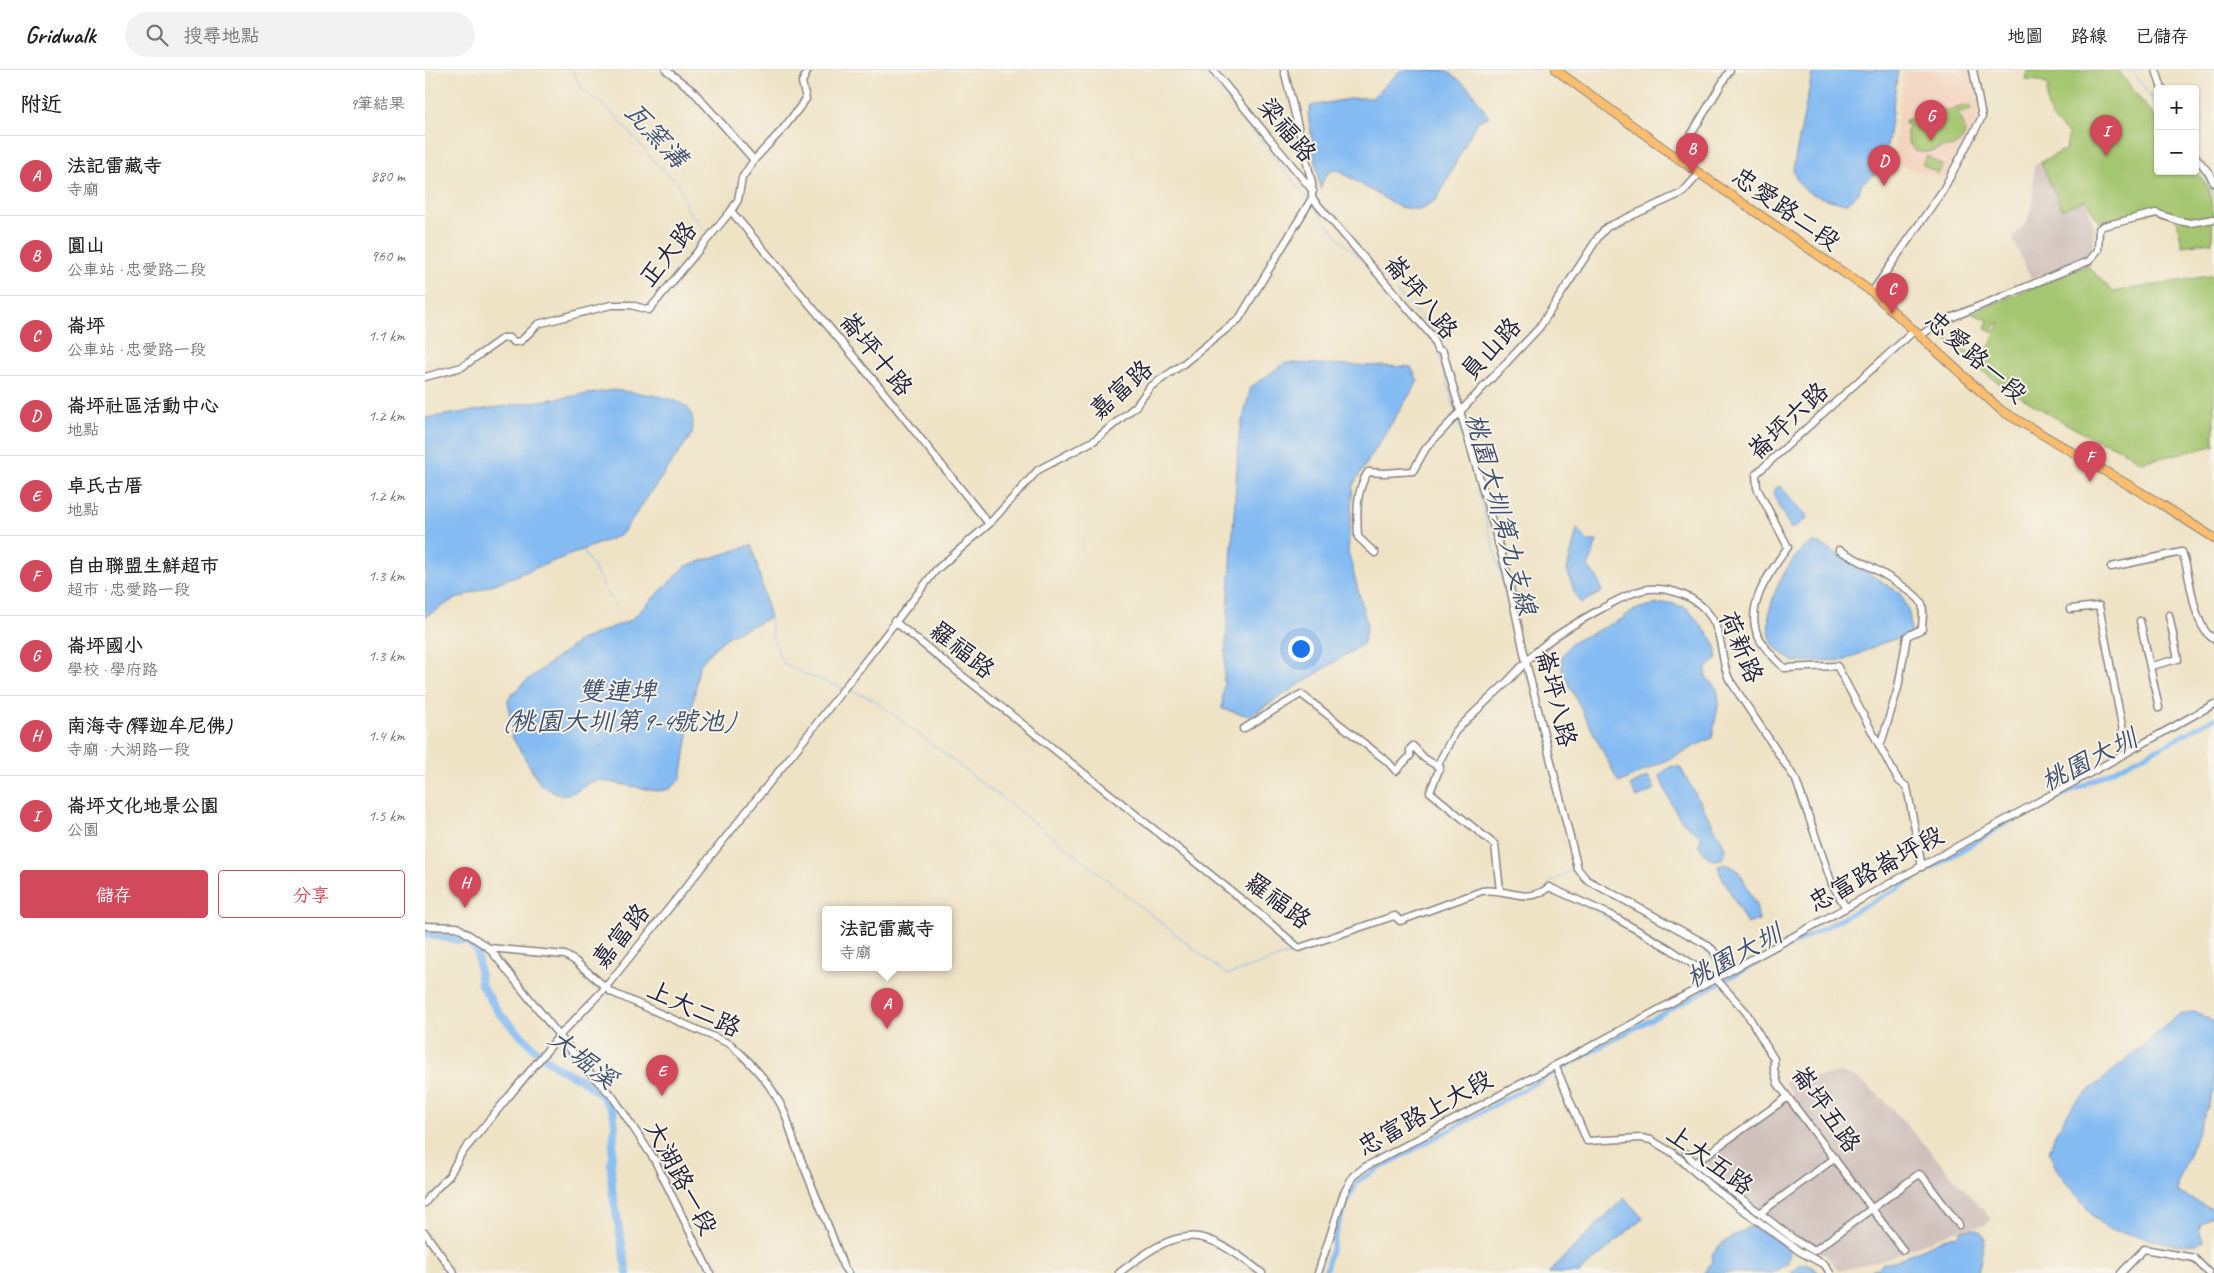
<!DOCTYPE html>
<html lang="zh-TW">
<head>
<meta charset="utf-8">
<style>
	:root { --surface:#fff; --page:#f2f2f2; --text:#222; --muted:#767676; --line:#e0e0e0; --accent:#d1495b }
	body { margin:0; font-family:Caveat,"LXGW WenKai TC",sans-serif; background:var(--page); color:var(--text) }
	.controls { position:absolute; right:15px; top:15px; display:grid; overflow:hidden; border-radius:5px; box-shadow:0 1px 4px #0004 }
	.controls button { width:45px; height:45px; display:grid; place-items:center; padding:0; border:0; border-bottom:1px solid var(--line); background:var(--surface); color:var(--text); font:25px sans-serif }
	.you { position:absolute; left:875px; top:578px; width:18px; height:18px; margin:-12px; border:4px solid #fff; border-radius:50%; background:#1a73e8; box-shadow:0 0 0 8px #1a73e833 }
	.badge { display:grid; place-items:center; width:32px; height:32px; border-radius:50%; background:var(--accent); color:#fff; font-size:16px; font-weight:700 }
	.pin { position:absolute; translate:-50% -41px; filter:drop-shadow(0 1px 2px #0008) }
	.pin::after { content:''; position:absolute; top:26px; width:18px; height:15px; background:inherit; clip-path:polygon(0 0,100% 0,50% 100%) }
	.popup { position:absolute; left:397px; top:836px; width:130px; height:65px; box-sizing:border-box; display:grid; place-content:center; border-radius:5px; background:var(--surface); filter:drop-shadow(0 1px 4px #0005); font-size:16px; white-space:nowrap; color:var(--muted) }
	.popup b { font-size:19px; color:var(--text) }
	.popup::after { content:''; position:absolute; left:50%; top:100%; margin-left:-10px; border:10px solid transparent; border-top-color:var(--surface) }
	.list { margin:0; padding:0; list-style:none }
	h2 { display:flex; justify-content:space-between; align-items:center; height:65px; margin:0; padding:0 20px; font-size:21px }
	h2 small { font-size:16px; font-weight:400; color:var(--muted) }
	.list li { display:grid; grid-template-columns:32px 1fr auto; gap:15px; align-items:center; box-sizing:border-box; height:80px; padding:0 20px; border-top:1px solid var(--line) }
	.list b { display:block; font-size:19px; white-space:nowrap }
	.list p { margin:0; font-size:16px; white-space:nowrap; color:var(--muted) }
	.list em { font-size:16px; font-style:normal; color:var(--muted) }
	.actions { display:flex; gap:10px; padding:15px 20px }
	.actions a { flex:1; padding:11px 0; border:1px solid var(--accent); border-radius:5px; text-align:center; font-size:18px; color:var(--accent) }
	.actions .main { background:var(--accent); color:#fff }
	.icon { flex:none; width:28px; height:28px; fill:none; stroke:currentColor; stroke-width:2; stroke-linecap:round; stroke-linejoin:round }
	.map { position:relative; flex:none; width:1789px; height:1203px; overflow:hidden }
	header { display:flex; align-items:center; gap:30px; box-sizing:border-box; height:70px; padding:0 25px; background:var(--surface); border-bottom:1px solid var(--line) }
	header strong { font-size:24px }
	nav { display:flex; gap:28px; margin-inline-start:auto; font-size:18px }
	.search { width:350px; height:45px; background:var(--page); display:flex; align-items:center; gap:12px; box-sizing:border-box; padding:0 18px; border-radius:28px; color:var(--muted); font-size:19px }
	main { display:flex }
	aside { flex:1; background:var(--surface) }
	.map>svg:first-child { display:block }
	.built { fill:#f3d4bf }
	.industrial { fill:#cfc0bb }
	.green { fill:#a5c66f; stroke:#647455 }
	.water { fill:#84bbf3; stroke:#536e97 }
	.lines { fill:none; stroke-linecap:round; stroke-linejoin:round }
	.stream { stroke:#84bbf3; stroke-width:1 }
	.canal { stroke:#84bbf3; stroke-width:4.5 }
	.river { stroke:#84bbf3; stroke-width:8 }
	.minor-casing { stroke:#888280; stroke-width:9 }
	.major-casing { stroke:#888280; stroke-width:10 }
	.minor { stroke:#fff; stroke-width:6 }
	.major { stroke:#fbbd6e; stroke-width:8 }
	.labels { text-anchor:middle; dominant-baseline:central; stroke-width:4; stroke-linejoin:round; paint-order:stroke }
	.street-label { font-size:25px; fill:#22223b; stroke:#f7f3e8 }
	.water-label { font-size:26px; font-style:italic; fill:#3f5072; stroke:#f7f3e8 }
</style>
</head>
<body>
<header>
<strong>Gridwalk</strong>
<div class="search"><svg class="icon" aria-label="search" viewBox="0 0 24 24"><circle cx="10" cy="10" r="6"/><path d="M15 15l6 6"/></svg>搜尋地點</div>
<nav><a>地圖</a><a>路線</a><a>已儲存</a></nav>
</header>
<main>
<aside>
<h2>附近<small>9筆結果</small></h2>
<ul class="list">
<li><span class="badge">A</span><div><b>法記雷藏寺</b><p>寺廟</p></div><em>880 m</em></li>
<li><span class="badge">B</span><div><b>圓山</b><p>公車站 · 忠愛路二段</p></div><em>960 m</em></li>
<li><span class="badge">C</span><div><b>崙坪</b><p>公車站 · 忠愛路一段</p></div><em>1.1 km</em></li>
<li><span class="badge">D</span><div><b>崙坪社區活動中心</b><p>地點</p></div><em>1.2 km</em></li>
<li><span class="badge">E</span><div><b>卓氏古厝</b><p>地點</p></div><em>1.2 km</em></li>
<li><span class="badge">F</span><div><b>自由聯盟生鮮超市</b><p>超市 · 忠愛路一段</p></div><em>1.3 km</em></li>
<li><span class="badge">G</span><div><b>崙坪國小</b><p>學校 · 學府路</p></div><em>1.3 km</em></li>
<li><span class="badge">H</span><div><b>南海寺(釋迦牟尼佛)</b><p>寺廟 · 大湖路一段</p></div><em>1.4 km</em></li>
<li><span class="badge">I</span><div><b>崙坪文化地景公園</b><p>公園</p></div><em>1.5 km</em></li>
</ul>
<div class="actions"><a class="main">儲存</a><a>分享</a></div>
</aside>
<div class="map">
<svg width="1789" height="1203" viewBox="0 0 1789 1203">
	<rect width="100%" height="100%" fill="#f7f3e8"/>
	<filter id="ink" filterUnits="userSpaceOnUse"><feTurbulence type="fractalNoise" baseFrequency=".02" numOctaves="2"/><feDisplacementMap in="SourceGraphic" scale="10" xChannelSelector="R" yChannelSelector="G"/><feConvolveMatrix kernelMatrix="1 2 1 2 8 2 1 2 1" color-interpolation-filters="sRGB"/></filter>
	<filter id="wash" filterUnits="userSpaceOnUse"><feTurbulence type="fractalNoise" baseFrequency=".0096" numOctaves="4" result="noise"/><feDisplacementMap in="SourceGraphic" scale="20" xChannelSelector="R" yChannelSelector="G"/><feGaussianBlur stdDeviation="1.12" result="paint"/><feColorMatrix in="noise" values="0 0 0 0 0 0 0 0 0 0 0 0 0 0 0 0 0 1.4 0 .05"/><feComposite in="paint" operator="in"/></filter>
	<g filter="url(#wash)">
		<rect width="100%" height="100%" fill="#efe3c6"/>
		<polygon class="built" points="1479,0 1546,0 1554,37 1553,49 1520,109 1468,93"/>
		<g class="industrial">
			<polygon points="1616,92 1637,139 1661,130 1669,158 1668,176 1662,187 1606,208 1587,168 1602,152 1608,131 1609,95"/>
			<polygon points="1416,1003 1435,1010 1459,1030 1567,1150 1560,1155 1530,1161 1462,1188 1414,1201 1402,1186 1354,1156 1276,1093 1368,1025 1359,1011"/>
		</g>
		<g class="green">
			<path d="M 1602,0 L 1693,0 L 1733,52 L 1733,101 L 1770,100 L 1784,117 L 1788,147 L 1787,172 L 1757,176 L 1752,149 L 1732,141 L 1675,154 L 1661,130 L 1637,139 L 1616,92 L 1641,79 L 1644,64 C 1625,48 1619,41 1623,15 L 1614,11 L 1600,10 Z"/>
			<path d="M 1544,35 L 1546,40 L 1532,44 C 1539,51 1544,64 1535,72 C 1531,77 1522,77 1516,78 C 1511,79 1503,83 1497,82 C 1483,80 1479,66 1484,54 L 1481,55 L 1480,50 Z"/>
			<polygon points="1502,86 1518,96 1513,104 1497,94"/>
			<path d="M 1662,195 L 1688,222 L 1789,205 L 1789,376 L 1716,392 C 1710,388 1703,383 1697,380 C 1687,374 1675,372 1665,367 C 1634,350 1520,287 1514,256 L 1517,255 C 1526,277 1538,279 1559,288 L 1575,253 L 1571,254 L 1568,262 L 1560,259 L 1563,250 L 1546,243 Z"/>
		</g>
		<g class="water">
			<path d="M 976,0 L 1023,1 L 1045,19 L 1064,47 L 1052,51 L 1012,129 L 995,140 L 974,137 L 912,100 C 901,100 899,109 895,119 L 883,44 L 886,36 L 929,28 L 947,28 Z"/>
			<path d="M 1388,0 L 1473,0 L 1459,98 L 1436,114 L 1434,123 L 1420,134 C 1397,127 1374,126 1368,99 Z"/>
			<polygon points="860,293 986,297 993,311 928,415 923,481 942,555 938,574 825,646 797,639 814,364 826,317"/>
			<path d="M 189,320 C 207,323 256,325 265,341 C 269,349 268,355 267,364 L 196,465 L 26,531 L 0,547 L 0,348 Z"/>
			<polygon points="1355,416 1383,447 1369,458 1365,458 1349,425 1349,419"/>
			<polygon points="1152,459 1163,471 1172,471 1163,497 1173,509 1177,522 1156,533 1151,526 1142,500"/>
			<path d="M 1387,473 L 1396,474 L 1475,523 C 1483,537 1487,548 1485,565 L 1457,573 L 1421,590 L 1369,592 C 1363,587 1352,581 1348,574 C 1332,547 1361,486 1387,473 Z"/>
			<polygon points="327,475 345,548 305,565 288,579 274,596 256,709 245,719 232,721 174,710 164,713 151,722 136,725 116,715 87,667 83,629 97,614 155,570 206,550 261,496"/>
			<path d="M 1246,533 L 1262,538 L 1288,570 L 1292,580 L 1291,590 L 1281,598 L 1281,607 L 1292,619 L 1294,631 L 1287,668 L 1194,713 L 1137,601 L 1137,587 L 1146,573 L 1197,549 C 1209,536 1229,535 1246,533 Z"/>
			<path d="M 1247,696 L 1255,697 L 1298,773 L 1301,782 L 1297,789 L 1286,790 L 1274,777 L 1276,767 C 1271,762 1266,759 1261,755 C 1250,746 1240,719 1234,705 Z"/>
			<polygon points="1223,706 1230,719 1212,728 1205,716"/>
			<polygon points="1300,794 1314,801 1331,835 1334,850 1322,854 1295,803 1293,796"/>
			<polygon points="1770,941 1789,952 1789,1021 1752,1115 1752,1122 1789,1140 1788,1145 1776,1154 1774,1160 1778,1170 1771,1174 1751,1175 1682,1159 1669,1147 1633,1102 1624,1083 1630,1064 1649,1034 1752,946"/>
			<polygon points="1199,1128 1218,1148 1154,1203 1123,1203"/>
			<polygon points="1326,1156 1343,1165 1348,1164 1365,1181 1363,1193 1347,1203 1279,1203 1288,1191 1287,1184 1297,1173"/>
			<polygon points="1547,1159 1554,1161 1560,1168 1553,1203 1447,1203 1447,1199 1454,1198 1458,1193 1465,1193 1526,1166 1532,1167 1537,1160"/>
			<polygon points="1382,1193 1394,1203 1366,1203 1374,1195"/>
		</g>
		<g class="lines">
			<g class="stream">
				<polyline points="147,0 157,19 187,42 229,91 254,114 262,139 281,161"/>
				<polyline points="779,0 883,129"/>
				<polyline points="1707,0 1733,38"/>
				<polyline points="1770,92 1784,112 1789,127"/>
				<polyline points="887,134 917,172 936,189"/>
				<polyline points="972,222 1008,260 1013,273"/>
				<polyline points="1014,284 1031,343"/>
				<polyline points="1032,349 1066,467 1098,592"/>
				<polyline points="158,480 193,540"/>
				<polyline points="345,548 347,566 358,593 379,604 418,618"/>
				<polyline points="1099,598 1103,613"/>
				<polyline points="421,619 448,629 646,781 802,905 874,881"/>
				<polyline points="1161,813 1221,845"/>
				<polyline points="1123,814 1143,802 1150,801"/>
				<polyline points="1164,838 1209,862"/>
				<polyline points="975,847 988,843"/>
				<polyline points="1232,875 1283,909"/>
				<polyline points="1275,875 1297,901"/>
				<polyline points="1301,908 1302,910"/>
				<polyline points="1289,914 1291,915"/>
			</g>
			<path class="canal" d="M 900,1203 C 909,1172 916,1137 934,1110 L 1199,964 L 1472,819 L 1582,753 L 1744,673 L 1789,648"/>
			<polyline class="river" points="0,864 44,872 52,880 56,915 74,943 116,985 135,999 155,1009 176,1024 188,1041 190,1055 186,1095 187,1119 202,1203"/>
		</g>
	</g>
	<g filter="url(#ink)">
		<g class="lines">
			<defs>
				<g id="minor">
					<polyline points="241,0 268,21 329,90"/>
					<polyline points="788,0 888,121"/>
					<polyline points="1731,0 1737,19"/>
					<polyline points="1770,86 1784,103 1789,113"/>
					<polyline points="1252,88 1305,0"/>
					<polyline points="887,128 1006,265 1012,279 1018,282 1082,503 1101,592 1153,799 1162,810 1281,874 1288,880 1302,903"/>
					<polyline points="306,141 456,319 564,454"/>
					<polyline points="1447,222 1518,120 1557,47 1548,0"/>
					<path d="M 1489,261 L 1331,404 L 1332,418 L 1363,477 C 1345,502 1318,537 1334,568 C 1339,579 1351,589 1359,598 L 1412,596 L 1468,701 L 1474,711 L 1482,717 L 1497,797"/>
					<polyline points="1495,266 1513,253 1664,191 1673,180 1674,159 1678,156 1731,143 1754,151 1765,153 1789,149"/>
					<polyline points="0,307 37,297 78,268 85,268 89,272 96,271 113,254 186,235 206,235 224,240 306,141 313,130 317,108 329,90 358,59 381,29 377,12 383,0"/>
					<path d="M 1414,480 C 1433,490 1485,516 1496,532 C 1500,538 1497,551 1497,559 L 1482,566 L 1473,618 L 1455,677"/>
					<path d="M 950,483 L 933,467 C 932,445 930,422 943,402 L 959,403 L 988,401 L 1001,378 L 1114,258 L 1174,166 L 1182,157 L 1257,123 L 1275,103"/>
					<path d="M 1686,497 L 1757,482 C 1766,503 1767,558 1789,569"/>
					<polyline points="1645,539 1674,536 1702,682"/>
					<path d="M 469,551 L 831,841 L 874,878 L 966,847 L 970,846 L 975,851 L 1057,821 C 1082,817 1102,836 1124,817 L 1184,844 L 1245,879 L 1294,912 L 1321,942 L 1349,989 L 1349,1000 L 1353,1014 L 1478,1180"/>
					<polyline points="1715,551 1734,638"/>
					<polyline points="1726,596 1753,589 1744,545"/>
					<polyline points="818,659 876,624 963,692 971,701 985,686 985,679 988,676 999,688 1012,696"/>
					<path d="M 1075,821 L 1070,775 L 1005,722 L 1015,697 L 1012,696 L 1030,662 C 1046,645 1064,629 1082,612 C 1094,600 1105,586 1119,575 C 1136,561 1202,521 1223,519 C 1246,517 1273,527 1286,547 C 1299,568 1295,589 1304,609 L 1371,710 L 1407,814 L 1421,838"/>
					<polyline points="0,856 32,857 64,878 161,999 188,1027 229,1089 285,1203"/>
					<path d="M 64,878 L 140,885 L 150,891 L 186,922 L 305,974 C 327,993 350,1019 361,1046 C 365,1058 368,1071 373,1082 C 388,1120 405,1157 418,1196 L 423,1203"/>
					<polyline points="1130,995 1162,1071 1216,1068 1226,1070 1248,1083 1287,1117 1374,1181 1400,1195 1405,1203"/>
					<polyline points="1261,1083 1270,1093 1370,1170 1389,1181 1494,1104 1498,1107 1534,1155"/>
					<polyline points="1270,1093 1363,1027"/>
					<polyline points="0,1133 7,1123 24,1106 36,1084 134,966 180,918 382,666 511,500 564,454 613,400 670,370 711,336 725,317 758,294 814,249 887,128 887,113 859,0"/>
					<polyline points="1335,1143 1410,1088"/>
					<polyline points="0,1163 29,1203"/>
					<path d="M 694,1203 C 756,1155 775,1154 837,1203"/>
					<path d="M 893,1203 L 919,1123 L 928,1106 L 940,1097 C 1225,946 1508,791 1789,634"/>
					<polyline points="1696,1203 1719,1179 1769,1188 1784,1203"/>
				</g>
				<polyline id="major" points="1131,0 1252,88 1447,222 1577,341 1736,434 1789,468"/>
			</defs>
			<use href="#minor" class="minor-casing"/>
			<use href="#major" class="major-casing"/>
			<use href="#minor" class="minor"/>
			<use href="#major" class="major"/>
		</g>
	</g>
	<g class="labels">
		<g class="street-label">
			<text transform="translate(862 60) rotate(50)">梁福路</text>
			<text transform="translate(1361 139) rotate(35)">忠愛路二段</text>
			<text transform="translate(243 184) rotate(-51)">正大路</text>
			<text transform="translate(996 227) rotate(51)">崙坪八路</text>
			<text transform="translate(1066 279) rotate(-47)">員山路</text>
			<text transform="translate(451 284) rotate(51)">崙坪十路</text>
			<text transform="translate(1551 287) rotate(41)">忠愛路一段</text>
			<text transform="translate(696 320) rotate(-42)">嘉富路</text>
			<text transform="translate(1363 351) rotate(-43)">崙坪六路</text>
			<text transform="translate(1316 577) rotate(67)">荷新路</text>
			<text transform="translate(537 580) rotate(39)">羅福路</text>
			<text transform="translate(1131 628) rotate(76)">崙坪八路</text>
			<text transform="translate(1451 799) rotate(-29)">忠富路崙坪段</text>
			<text transform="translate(853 831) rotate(37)">羅福路</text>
			<text transform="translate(196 866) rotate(-51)">嘉富路</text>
			<text transform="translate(269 939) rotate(25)">上大二路</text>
			<text transform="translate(1401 1039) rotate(55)">崙坪五路</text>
			<text transform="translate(1000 1043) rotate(-29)">忠富路上大段</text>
			<text transform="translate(1285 1090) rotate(36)">上大五路</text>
			<text transform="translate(256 1108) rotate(62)">大湖路一段</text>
		</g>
		<g class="water-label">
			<text transform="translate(231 65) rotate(47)">瓦窯溝</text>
			<text transform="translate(1076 444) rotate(75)">桃園大圳第九支線</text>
			<text x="192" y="621">雙連埤<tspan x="192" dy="30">(桃園大圳第9-4號池)</tspan></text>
			<text transform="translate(1664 690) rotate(-27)">桃園大圳</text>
			<text transform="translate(1309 886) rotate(-28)">桃園大圳</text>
			<text transform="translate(158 989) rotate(38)">大堀溪</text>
		</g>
	</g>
</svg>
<div class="controls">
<button>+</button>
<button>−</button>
</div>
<div class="you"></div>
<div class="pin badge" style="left:462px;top:959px">A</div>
<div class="popup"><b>法記雷藏寺</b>寺廟</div>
<div class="pin badge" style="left:1267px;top:104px">B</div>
<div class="pin badge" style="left:1467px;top:244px">C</div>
<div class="pin badge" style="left:1459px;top:116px">D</div>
<div class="pin badge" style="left:237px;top:1026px">E</div>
<div class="pin badge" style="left:1665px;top:412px">F</div>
<div class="pin badge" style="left:1506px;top:71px">G</div>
<div class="pin badge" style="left:40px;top:838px">H</div>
<div class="pin badge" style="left:1681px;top:86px">I</div>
</div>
</main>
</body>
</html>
